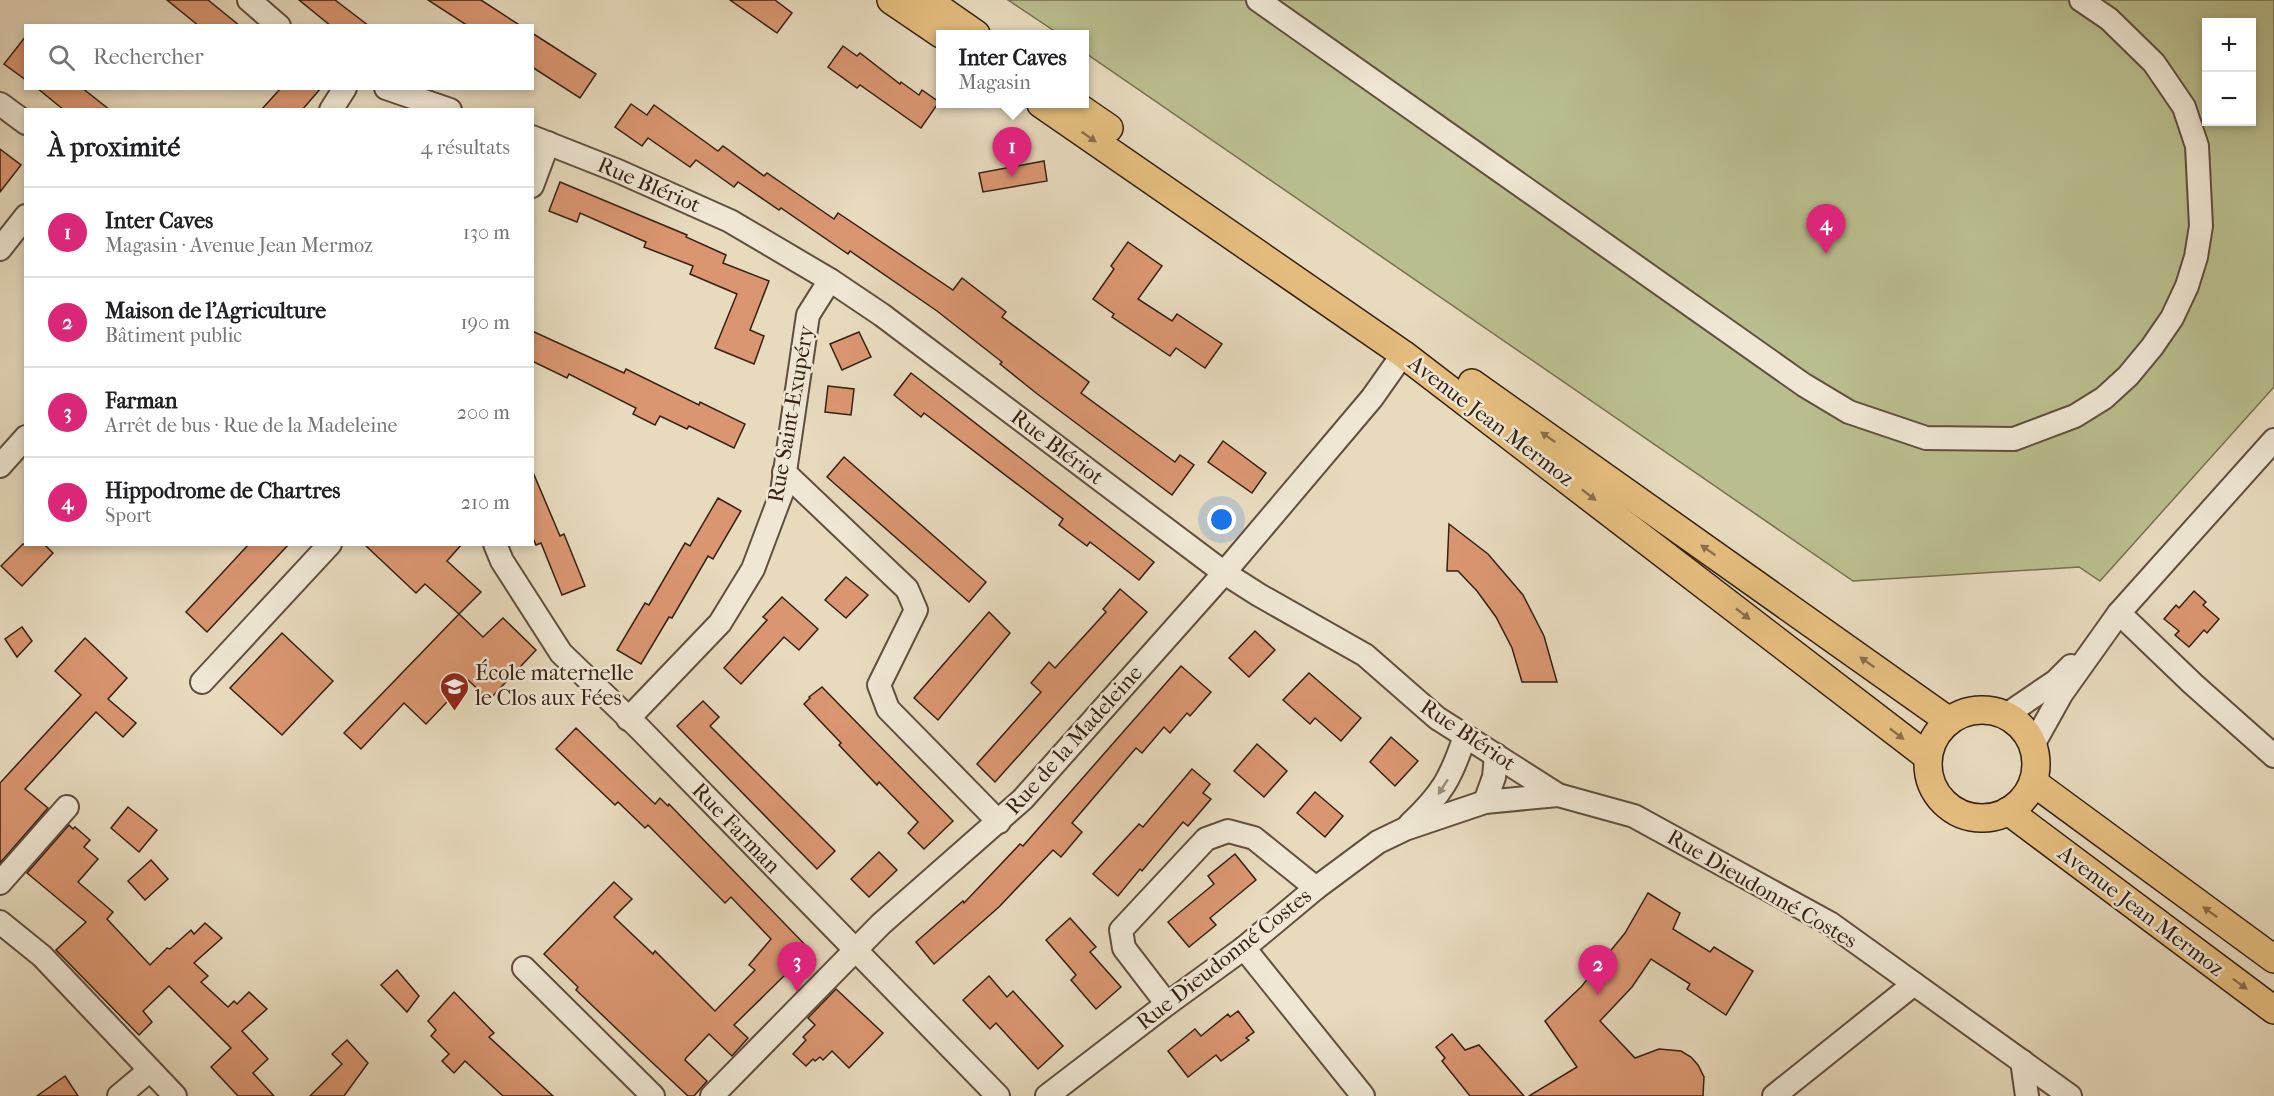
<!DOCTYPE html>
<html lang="fr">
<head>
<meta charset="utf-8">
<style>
	:root { --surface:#fff; --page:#f6f6f6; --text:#202124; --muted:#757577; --line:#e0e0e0; --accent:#db2777 }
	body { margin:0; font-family:"IM FELL French Canon",serif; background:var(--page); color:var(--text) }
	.controls { position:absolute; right:18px; top:18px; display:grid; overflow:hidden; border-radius:0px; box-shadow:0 3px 9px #0003 }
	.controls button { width:54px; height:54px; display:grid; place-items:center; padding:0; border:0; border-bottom:2px solid var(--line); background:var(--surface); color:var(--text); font:30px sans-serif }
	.you { position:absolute; left:1222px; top:520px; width:21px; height:21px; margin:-15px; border:4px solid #fff; border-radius:50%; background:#1a73e8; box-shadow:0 0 0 9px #1a73e833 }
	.badge { display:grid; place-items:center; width:39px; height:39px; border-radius:50%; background:var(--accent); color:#fff; font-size:20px; font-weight:700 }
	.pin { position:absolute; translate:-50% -50px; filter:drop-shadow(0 2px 3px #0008) }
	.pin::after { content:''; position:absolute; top:32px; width:21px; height:18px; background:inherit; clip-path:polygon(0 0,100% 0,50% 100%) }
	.popup { position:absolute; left:936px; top:30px; width:153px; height:78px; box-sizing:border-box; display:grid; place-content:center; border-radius:0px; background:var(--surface); filter:drop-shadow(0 2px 4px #0005); font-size:20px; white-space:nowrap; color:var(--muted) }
	.popup b { font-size:22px; color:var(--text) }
	.popup::after { content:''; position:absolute; left:50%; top:100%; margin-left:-12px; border:12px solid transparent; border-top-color:var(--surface) }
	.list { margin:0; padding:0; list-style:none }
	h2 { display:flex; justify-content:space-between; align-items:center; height:78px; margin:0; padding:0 24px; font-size:26px }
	h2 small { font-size:20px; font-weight:400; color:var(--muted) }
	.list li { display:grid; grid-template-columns:39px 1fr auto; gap:18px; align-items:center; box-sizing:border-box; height:90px; padding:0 24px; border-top:2px solid var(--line) }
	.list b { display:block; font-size:22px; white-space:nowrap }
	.list p { margin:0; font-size:20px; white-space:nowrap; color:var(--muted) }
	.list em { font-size:20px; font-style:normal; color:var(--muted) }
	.icon { flex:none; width:33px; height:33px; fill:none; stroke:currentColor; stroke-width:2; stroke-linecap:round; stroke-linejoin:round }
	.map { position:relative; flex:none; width:2274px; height:1096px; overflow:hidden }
	.search { position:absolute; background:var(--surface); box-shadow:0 3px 9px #0003; left:24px; top:24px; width:510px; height:66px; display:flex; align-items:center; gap:15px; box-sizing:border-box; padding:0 21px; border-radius:0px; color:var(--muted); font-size:22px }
	.panel { position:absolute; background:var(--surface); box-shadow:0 3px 9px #0003; left:24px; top:108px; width:510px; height:438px; border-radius:0px }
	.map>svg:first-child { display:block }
	.green { fill:#babe8e; stroke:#786f50; stroke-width:1.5; fill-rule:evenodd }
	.building { fill:#da9671; stroke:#362013; stroke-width:1.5 }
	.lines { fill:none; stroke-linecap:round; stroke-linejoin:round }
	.minor-casing { stroke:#624e3e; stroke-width:26 }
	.major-casing { stroke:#362013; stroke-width:30 }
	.minor { stroke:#efe7d4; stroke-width:22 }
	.major { stroke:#e4bd7e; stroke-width:27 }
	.oneway { fill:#8d6e48 }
	.oneway2 { fill:#9c8d7d }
	.labels { text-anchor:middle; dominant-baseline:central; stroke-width:5; stroke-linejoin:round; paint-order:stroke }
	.street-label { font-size:22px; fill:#362013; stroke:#efe7d4 }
	.poi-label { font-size:22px; fill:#362013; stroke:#efe7d4; text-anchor:start }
</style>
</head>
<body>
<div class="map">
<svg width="2274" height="1096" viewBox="0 0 2274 1096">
	<rect width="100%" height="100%" fill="#e7dabd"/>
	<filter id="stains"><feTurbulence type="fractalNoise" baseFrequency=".00333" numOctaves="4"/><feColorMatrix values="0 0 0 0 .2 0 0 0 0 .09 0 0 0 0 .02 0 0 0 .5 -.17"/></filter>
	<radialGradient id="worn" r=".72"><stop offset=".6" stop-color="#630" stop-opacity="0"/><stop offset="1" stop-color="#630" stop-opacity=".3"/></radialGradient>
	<path class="green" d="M 1008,0 L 2274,0 L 2274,387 L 2100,581 L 2079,567 L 1853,581 L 1084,52 L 1084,34 L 1059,34 ZM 2206,22 L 2252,22 L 2252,122 L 2206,122 Z"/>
	<g class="building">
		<polygon points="167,0 208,0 240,26 199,26"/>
		<polygon points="299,0 335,0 369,26 331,26"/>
		<polygon points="428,0 481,0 521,26 468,26"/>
		<polygon points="730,0 775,0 792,13 777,33"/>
		<polygon points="532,33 596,74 580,98 532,67"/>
		<polygon points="26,36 26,80 4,64"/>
		<polygon points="843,46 857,56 860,53 900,84 901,82 919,95 922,90 939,102 921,128 860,85 857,88 828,67"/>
		<polygon points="37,88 82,88 110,110 64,110"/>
		<polygon points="281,88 321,88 302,110 261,110"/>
		<polygon points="631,104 647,115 654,105 718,151 723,146 764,176 767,173 834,219 838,213 953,290 962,278 1006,312 1002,317 1089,382 1081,393 1175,462 1180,455 1194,465 1172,495 1036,393 1000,364 1002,362 937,311 850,251 848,254 781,208 779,210 738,182 734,187 696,160 690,167 648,138 642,146 615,127"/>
		<polygon points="0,149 21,165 0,192"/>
		<polygon points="1044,161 1047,181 983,192 979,173"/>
		<polygon points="560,182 687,235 686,237 726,255 723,263 769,281 750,330 764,336 754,364 715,348 737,294 690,274 693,266 644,247 646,242 580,213 577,222 549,211"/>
		<polygon points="1128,242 1162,266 1138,299 1172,321 1177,314 1222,344 1205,368 1176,348 1170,356 1112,317 1114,314 1093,299 1114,269 1111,266"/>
		<polygon points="532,331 624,373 626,369 699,405 700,402 745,424 734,448 689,426 687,429 660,416 655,425 633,414 636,408 569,374 567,378 532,361"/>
		<polygon points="859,332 871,357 842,370 830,344"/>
		<polygon points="911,373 1154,562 1139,580 1090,542 1087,546 1059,525 1063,519 924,413 921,417 894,395"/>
		<polygon points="828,386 854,389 851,415 825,412"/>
		<polygon points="1223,441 1266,473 1252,493 1208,462"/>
		<polygon points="844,457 986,582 969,602 827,477"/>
		<polygon points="532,470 560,536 564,534 585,586 562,595 541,543 536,545 532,536"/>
		<polygon points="718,498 741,511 713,559 708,556 672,618 669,617 641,664 617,650 645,603 649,605 685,543 690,546"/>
		<polygon points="1449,524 1488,554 1523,595 1544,636 1557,682 1522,682 1512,648 1496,617 1477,591 1458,571 1447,571"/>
		<polygon points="23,544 44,544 53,553 22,586 1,566"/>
		<polygon points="249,544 289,544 207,632 186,612"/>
		<polygon points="364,544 462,544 447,561 481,592 459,614 483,637 503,618 536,650 489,700 468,680 426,724 404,703 361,749 344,733 459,614 425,584 416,593"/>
		<polygon points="846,577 868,595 846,618 825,600"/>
		<polygon points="1120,589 1147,612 995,782 977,764 1041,692 1031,683 1049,662 1055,668 1106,612 1103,609"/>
		<polygon points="2194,591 2206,602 2203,605 2219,619 2207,633 2204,630 2189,647 2175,635 2179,631 2164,619 2176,605 2179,608"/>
		<polygon points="782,597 818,629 799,650 784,637 741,684 724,668 767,620 763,617"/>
		<polygon points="989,612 1010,633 938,720 914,698"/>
		<polygon points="22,627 32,641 17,657 5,639"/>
		<polygon points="1255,631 1275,650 1249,677 1229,658"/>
		<polygon points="282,633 333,681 282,735 230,688"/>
		<polygon points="85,638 127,678 108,699 136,723 123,737 96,712 25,789 48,808 0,863 0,783 81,695 55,671"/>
		<polygon points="1181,666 1211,692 1190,716 1187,713 1170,733 1164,727 1142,753 1136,748 1072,823 1082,832 1061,857 1053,850 999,907 934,964 916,942 963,901 964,903 1020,844 1023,846"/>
		<polygon points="1309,673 1361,718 1341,741 1315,718 1310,724 1283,700"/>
		<polygon points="822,687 953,821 924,849 908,833 918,822 879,782 877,785 839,745 841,743 804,704 810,698 809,697"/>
		<polygon points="703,701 719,717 710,726 835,851 817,869 677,726"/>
		<polygon points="576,728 655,804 660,798 668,806 669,804 812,952 788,976 786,974 734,1025 748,1038 732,1056 709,1034 686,1058 685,1060 707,1081 694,1096 688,1096 641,1052 576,990 578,987 544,954 614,882 632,899 614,917 653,954 655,951 715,1011 755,970 749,965 771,939 731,897 725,903 648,825 645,828 618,802 615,805 556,749"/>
		<polygon points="1391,737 1418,761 1395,786 1370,762"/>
		<polygon points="1257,744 1287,771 1264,797 1234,771"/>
		<polygon points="1192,769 1210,784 1203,793 1211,799 1188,826 1183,822 1142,871 1140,869 1118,896 1093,874 1139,824 1143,827"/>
		<polygon points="1315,792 1343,816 1325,837 1297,813"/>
		<polygon points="128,807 157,830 139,852 111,828"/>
		<polygon points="69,825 73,829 75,827 90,840 84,847 98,859 78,882 113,912 107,919 150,965 167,948 170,949 191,930 194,934 205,923 222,938 194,963 208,976 201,982 228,1007 234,1001 237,1004 249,992 267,1009 242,1031 268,1059 253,1073 274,1096 238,1096 211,1067 231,1048 169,986 143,1011 152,1022 139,1035 56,950 86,922 27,873"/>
		<polygon points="879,852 897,870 869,897 851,879"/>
		<polygon points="1235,854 1256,880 1210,918 1216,925 1189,947 1168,922 1214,884 1208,876"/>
		<polygon points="151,860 168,879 145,900 128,881"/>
		<polygon points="1648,893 1680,913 1673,929 1710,952 1714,947 1753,971 1726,1015 1687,989 1690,984 1651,959 1632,987 1600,1021 1635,1058 1659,1049 1681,1051 1691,1057 1698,1065 1704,1077 1703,1096 1529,1096 1577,1067 1545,1021 1581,987 1625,933"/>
		<polygon points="1070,918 1096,947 1090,952 1121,987 1096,1009 1071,980 1076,975 1046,940"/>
		<polygon points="397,970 419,996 407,1012 381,985"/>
		<polygon points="989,976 1007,997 1013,991 1063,1046 1038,1069 996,1023 990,1029 963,1000"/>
		<polygon points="836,989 883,1033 849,1068 832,1051 823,1060 820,1057 815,1061 813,1059 806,1066 793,1054 806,1040 803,1037 815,1025 808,1018"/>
		<polygon points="454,992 494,1033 489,1037 553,1096 503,1096 465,1061 454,1073 442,1061 449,1054 431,1036 436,1030 428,1021"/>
		<polygon points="1238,1011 1254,1032 1246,1038 1249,1040 1221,1061 1216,1055 1188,1077 1168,1051 1195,1029 1201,1036 1228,1014 1230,1017"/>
		<polygon points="1452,1034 1465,1050 1479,1045 1524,1096 1470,1096 1442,1061 1445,1058 1436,1047"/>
		<polygon points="347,1040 368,1063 344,1096 310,1096 342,1064 332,1054"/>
		<polygon points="65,1076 78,1096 37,1096"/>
	</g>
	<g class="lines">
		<defs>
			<g id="minor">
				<polyline points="249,0 279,26"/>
				<polyline points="1258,0 1804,385 1849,412 1926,438 2014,439 2075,416 2104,398 2128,376 2152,347 2172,318 2187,286 2196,257 2201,226 2197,146 2184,107 2154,63 2109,19 2081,0"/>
				<polyline points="386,88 450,110"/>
				<polyline points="0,104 26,123"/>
				<polyline points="331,110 345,88"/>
				<polyline points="532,137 618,171 730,221 830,280 882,315 1223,572 1259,595 1365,655 1437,718 1558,795"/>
				<polyline points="532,186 548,143"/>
				<polyline points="0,249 26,216"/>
				<polyline points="0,466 26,437"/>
				<polyline points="784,472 907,589 916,610 879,685 888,709 999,822"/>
				<polyline points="495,544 502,561 561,653 640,729 998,1096"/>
				<polyline points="2119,613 2193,684 2274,756"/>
				<polyline points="202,682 330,544"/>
				<polyline points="2006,715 2056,681 2071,666"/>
				<polyline points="628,719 720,623 753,569 782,492 808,315 830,280"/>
				<polyline points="2033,745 2062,693 2119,613 2274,440"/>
				<polyline points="1485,802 1494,777 1496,755"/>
				<path d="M 1410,824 C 1442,794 1451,778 1465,736"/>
				<polyline points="0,883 67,807"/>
				<polyline points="0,922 42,956 175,1096"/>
				<polyline points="1244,948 1363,1096"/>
				<polyline points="524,968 653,1096"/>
				<polyline points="1167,1004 1124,948 1121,930 1206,839 1228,831 1254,838 1316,888"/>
				<polyline points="2022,1061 2027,1096"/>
				<polyline points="119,1096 150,1070"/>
				<polyline points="712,1096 881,924 1023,799 1218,580 1372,398 1403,354"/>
				<polyline points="1047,1096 1167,1004 1244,948 1316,888 1378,842 1405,829 1485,802 1558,795 1634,816 1831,924 2070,1096"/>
				<polyline points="1774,1096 1914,984"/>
			</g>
			<g id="major">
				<polyline points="891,0 941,34"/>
				<polyline points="927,0 976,34"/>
				<polyline points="1041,104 1403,354 1928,757"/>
				<polyline points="1074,104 1109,128"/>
				<polyline points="1472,383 1949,721"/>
				<circle cx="1982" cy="764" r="54"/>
				<polyline points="2033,782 2274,959"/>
				<polyline points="2008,811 2274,1010"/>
			</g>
		</defs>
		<use href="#minor" class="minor-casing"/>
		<use href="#major" class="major-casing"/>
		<use href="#minor" class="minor"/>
		<use href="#major" class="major"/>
	</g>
	<defs><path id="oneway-solid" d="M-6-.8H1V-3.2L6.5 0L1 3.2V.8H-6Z" transform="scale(1.5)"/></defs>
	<g class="oneway">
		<use href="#oneway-solid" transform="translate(1089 137) rotate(35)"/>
		<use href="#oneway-solid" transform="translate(1548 437) rotate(-145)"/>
		<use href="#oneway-solid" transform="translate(1589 495) rotate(38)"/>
		<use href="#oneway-solid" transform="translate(1708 550) rotate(-145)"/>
		<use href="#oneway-solid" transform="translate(1743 614) rotate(38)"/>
		<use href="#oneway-solid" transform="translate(1867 662) rotate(-145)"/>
		<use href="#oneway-solid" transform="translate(1897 734) rotate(38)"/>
		<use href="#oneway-solid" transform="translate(2210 912) rotate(-144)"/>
		<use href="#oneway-solid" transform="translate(2240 984) rotate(37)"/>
	</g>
	<use class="oneway2" href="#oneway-solid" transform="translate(1443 787) rotate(123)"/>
	<defs>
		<symbol id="school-pin" viewBox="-11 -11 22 30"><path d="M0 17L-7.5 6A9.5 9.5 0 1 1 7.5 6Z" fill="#8f2418" stroke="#efe7d4"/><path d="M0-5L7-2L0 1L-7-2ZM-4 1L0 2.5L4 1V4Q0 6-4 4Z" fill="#fff"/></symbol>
	</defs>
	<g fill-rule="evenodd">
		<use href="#school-pin" x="438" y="670" width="33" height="45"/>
	</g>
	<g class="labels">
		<g class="street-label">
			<text transform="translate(649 185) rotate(23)">Rue Blériot</text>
			<text transform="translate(791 414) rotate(-80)">Rue Saint-Exupéry</text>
			<text transform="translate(1491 421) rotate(37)">Avenue Jean Mermoz</text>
			<text transform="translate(1057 447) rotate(37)">Rue Blériot</text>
			<text transform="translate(1468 735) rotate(34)">Rue Blériot</text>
			<text transform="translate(1074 740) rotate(-48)">Rue de la Madeleine</text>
			<text transform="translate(736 828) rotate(46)">Rue Farman</text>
			<text transform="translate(1762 889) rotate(30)">Rue Dieudonné Costes</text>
			<text transform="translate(2141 911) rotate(37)">Avenue Jean Mermoz</text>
			<text transform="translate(1224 959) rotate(-38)">Rue Dieudonné Costes</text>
		</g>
		<g class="poi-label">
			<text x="475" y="673">École maternelle<tspan x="475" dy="25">le Clos aux Fées</tspan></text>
		</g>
	</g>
	<rect width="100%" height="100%" filter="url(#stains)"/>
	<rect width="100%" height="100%" fill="url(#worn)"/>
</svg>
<div class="controls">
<button>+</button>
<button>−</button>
</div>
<div class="you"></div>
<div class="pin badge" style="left:1012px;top:177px">1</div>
<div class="popup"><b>Inter Caves</b>Magasin</div>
<div class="pin badge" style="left:1598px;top:995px">2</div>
<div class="pin badge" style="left:797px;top:992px">3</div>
<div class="pin badge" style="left:1826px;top:254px">4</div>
<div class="search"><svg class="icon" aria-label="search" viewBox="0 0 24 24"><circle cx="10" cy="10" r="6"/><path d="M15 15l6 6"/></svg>Rechercher</div>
<section class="panel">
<h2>À proximité<small>4 résultats</small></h2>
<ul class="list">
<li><span class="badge">1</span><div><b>Inter Caves</b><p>Magasin · Avenue Jean Mermoz</p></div><em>130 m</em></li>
<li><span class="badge">2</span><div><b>Maison de l'Agriculture</b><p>Bâtiment public</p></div><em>190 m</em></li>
<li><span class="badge">3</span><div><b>Farman</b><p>Arrêt de bus · Rue de la Madeleine</p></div><em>200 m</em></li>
<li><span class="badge">4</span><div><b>Hippodrome de Chartres</b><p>Sport</p></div><em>210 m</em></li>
</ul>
</section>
</div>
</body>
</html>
